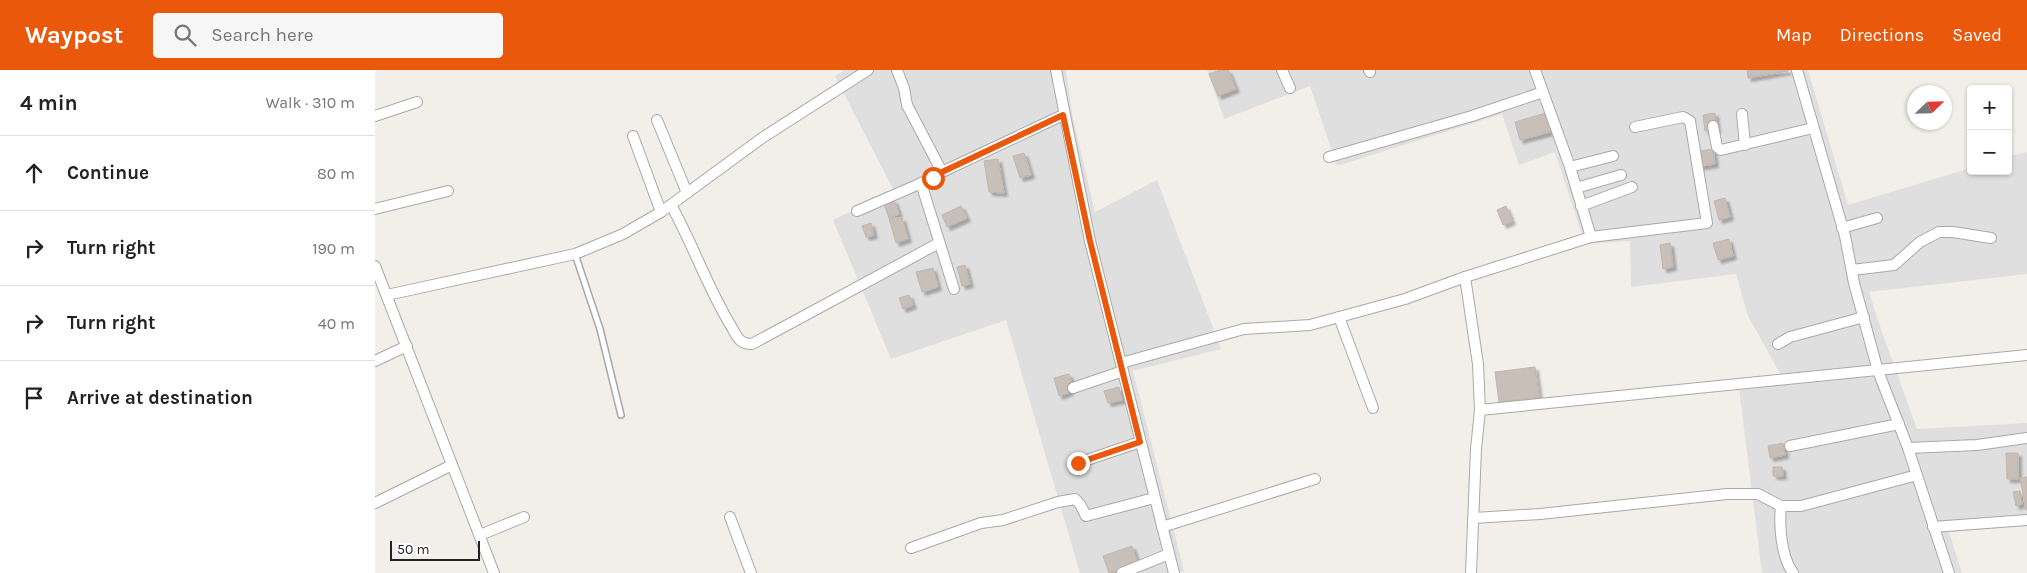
<!DOCTYPE html>
<html lang="en">
<head>
<meta charset="utf-8">
<style>
	:root { --surface:#fff; --page:#f6f6f6; --text:#222; --muted:#767676; --line:#e0e0e0; --accent:#ea580c }
	body { margin:0; font-family:Karla,sans-serif; background:var(--page); color:var(--text) }
	.controls { position:absolute; right:15px; top:15px; display:grid; overflow:hidden; border-radius:5px; box-shadow:0 1px 4px #0004 }
	.controls button { width:45px; height:45px; display:grid; place-items:center; padding:0; border:0; border-bottom:1px solid var(--line); background:var(--surface); color:var(--text); font:25px sans-serif }
	.compass { position:absolute; left:1532px; top:15px; width:45px; height:45px; border-radius:50%; background:var(--surface); box-shadow:0 1px 4px #0004; rotate:67deg }
	.scale { position:absolute; left:15px; bottom:12px; width:90px; box-sizing:border-box; padding-left:5px; border:2px solid #222; border-top:0; font-size:14px; line-height:18px; white-space:nowrap; color:#222; -webkit-text-stroke:4px #fff; paint-order:stroke }
	.stop { position:absolute; width:15px; height:15px; margin:-11px; border:4px solid #ea580c; border-radius:50%; background:#fff }
	.stop.end { background:#ea580c; border-color:#fff; box-shadow:0 1px 5px #0008 }
	.list { margin:0; padding:0; list-style:none }
	h2 { display:flex; justify-content:space-between; align-items:center; height:65px; margin:0; padding:0 20px; font-size:21px }
	h2 small { font-size:16px; font-weight:400; color:var(--muted) }
	.list li { display:grid; grid-template-columns:32px 1fr auto; gap:15px; align-items:center; box-sizing:border-box; height:75px; padding:0 20px; border-top:1px solid var(--line) }
	.list b { display:block; font-size:19px; white-space:nowrap }
	.list em { font-size:16px; font-style:normal; color:var(--muted) }
	.icon { flex:none; width:28px; height:28px; fill:none; stroke:currentColor; stroke-width:2; stroke-linecap:round; stroke-linejoin:round }
	.map { position:relative; flex:none; width:1652px; height:503px; overflow:hidden }
	header { display:flex; align-items:center; gap:30px; box-sizing:border-box; height:70px; padding:0 25px; background:var(--accent); color:#fff }
	header strong { font-size:24px }
	nav { display:flex; gap:28px; margin-inline-start:auto; font-size:18px }
	.search { width:350px; height:45px; background:var(--page); display:flex; align-items:center; gap:12px; box-sizing:border-box; padding:0 18px; border-radius:5px; color:var(--muted); font-size:19px }
	main { display:flex }
	aside { flex:1; background:var(--surface) }
	.map>svg:first-child { display:block }
	.residential { fill:#e0dfdf }
	.building { fill:#c7bfb8; stroke:#c4b6ab; filter:url(#shadow) }
	.lines { fill:none; stroke-linecap:round; stroke-linejoin:round }
	.lane-casing { stroke:#a9a9a9; stroke-width:8 }
	.street-casing { stroke:#a9a9a9; stroke-width:12 }
	.lane { stroke:#fff; stroke-width:5 }
	.street { stroke:#fff; stroke-width:10 }
	.route { stroke:#ea580c; stroke-width:6 }
</style>
</head>
<body>
<header>
<strong>Waypost</strong>
<div class="search"><svg class="icon" aria-label="search" viewBox="0 0 24 24"><circle cx="10" cy="10" r="6"/><path d="M15 15l6 6"/></svg>Search here</div>
<nav><a>Map</a><a>Directions</a><a>Saved</a></nav>
</header>
<main>
<aside>
<h2>4 min<small>Walk · 310 m</small></h2>
<ul class="list">
<li><svg class="icon" aria-label="ahead" viewBox="0 0 24 24"><path d="M12 20V5M6 11l6-6 6 6"/></svg><div><b>Continue</b></div><em>80 m</em></li>
<li><svg class="icon" aria-label="right" viewBox="0 0 24 24"><path d="M7 20v-9h11M14 6l5 5-5 5"/></svg><div><b>Turn right</b></div><em>190 m</em></li>
<li><svg class="icon" aria-label="right" viewBox="0 0 24 24"><path d="M7 20v-9h11M14 6l5 5-5 5"/></svg><div><b>Turn right</b></div><em>40 m</em></li>
<li><svg class="icon" aria-label="arrive" viewBox="0 0 24 24"><path d="M6 21V4h12l-3 4 3 4H6"/></svg><div><b>Arrive at destination</b></div></li>
</ul>
</aside>
<div class="map">
<svg width="1652" height="503" viewBox="0 0 1652 503">
	<defs>
		<filter id="shadow"><feDropShadow dx="3.5" dy="3.5" stdDeviation="1" flood-color="#0004"/></filter>
	</defs>
	<rect width="100%" height="100%" fill="#f2efe9"/>
	<g class="residential">
		<polygon points="470,0 691,0 697,44 720,142 782,110 846,279 758,301 809,501 800,503 705,503 631,250 516,289 458,150 519,121 460,6"/>
		<polygon points="832,0 1433,0 1473,135 1596,98 1596,101 1633,101 1633,87 1652,82 1652,204 1494,222 1507,262 1542,359 1652,353 1652,456 1574,462 1587,503 1387,503 1364,318 1407,307 1373,246 1361,204 1256,217 1255,171 1210,174 1180,82 1144,95 1127,44 962,96 935,16 849,49"/>
	</g>
	<g class="building">
		<polygon points="845,0 853,0 861,19 843,26 834,4"/>
		<polygon points="1372,0 1413,0 1413,1 1373,8"/>
		<polygon points="1174,42 1179,61 1145,70 1140,52"/>
		<polygon points="1340,43 1342,60 1330,61 1328,45"/>
		<polygon points="1338,79 1340,94 1321,97 1319,82"/>
		<polygon points="649,83 656,105 645,108 638,86"/>
		<polygon points="623,89 629,123 614,122 609,91"/>
		<polygon points="1350,128 1355,147 1344,150 1339,131"/>
		<polygon points="519,130 524,144 514,148 509,134"/>
		<polygon points="586,136 592,148 572,157 567,145"/>
		<polygon points="1131,136 1137,151 1128,155 1122,140"/>
		<polygon points="514,148 527,148 533,169 521,173"/>
		<polygon points="496,153 499,165 491,167 487,156"/>
		<polygon points="1354,169 1358,186 1343,190 1338,173"/>
		<polygon points="1295,173 1298,197 1288,199 1285,175"/>
		<polygon points="590,195 595,214 587,216 582,197"/>
		<polygon points="558,198 563,217 547,222 541,202"/>
		<polygon points="534,225 538,235 528,239 524,228"/>
		<polygon points="1160,297 1164,327 1124,332 1120,302"/>
		<polygon points="694,304 697,313 693,314 695,322 684,326 679,308"/>
		<polygon points="744,317 747,330 733,333 729,321"/>
		<polygon points="1408,373 1410,385 1395,388 1393,376"/>
		<polygon points="1631,383 1643,383 1643,409 1632,409"/>
		<polygon points="1398,397 1407,397 1408,406 1398,406"/>
		<polygon points="1652,407 1652,440 1651,440 1645,408"/>
		<polygon points="1645,421 1647,434 1641,436 1638,422"/>
		<polygon points="757,476 763,494 734,503 728,486"/>
	</g>
	<g class="lines">
		<defs>
			<polyline id="lane" points="200,184 225,259 246,345"/>
			<g id="street">
				<polyline points="522,0 529,18 532,35 567,102"/>
				<polyline points="681,0 715,171 799,503"/>
				<polyline points="907,0 915,18"/>
				<polyline points="994,0 995,2"/>
				<polyline points="1160,0 1195,97 1216,167"/>
				<polyline points="1422,0 1470,166 1479,213 1503,301 1533,378 1574,503"/>
				<polyline points="1367,44 1370,75"/>
				<polyline points="0,46 42,32"/>
				<polyline points="282,50 312,123"/>
				<polyline points="1338,56 1342,77 1346,80 1438,58"/>
				<polyline points="258,66 286,142"/>
				<polyline points="954,87 1097,46 1168,22"/>
				<polyline points="1195,97 1238,86"/>
				<polyline points="546,113 579,219"/>
				<polyline points="1201,118 1246,105"/>
				<path d="M 296,135 C 318,174 332,217 356,256 C 359,261 362,268 366,271 C 370,274 373,274 377,274 L 564,173"/>
				<polyline points="1206,136 1257,117"/>
				<polyline points="0,139 73,121"/>
				<polyline points="482,141 558,108 567,102 688,45"/>
				<polyline points="1467,158 1502,148"/>
				<polyline points="0,196 119,503"/>
				<polyline points="1477,200 1519,195 1545,172 1564,162 1578,162 1616,168"/>
				<polyline points="1090,207 1103,294 1105,340 1101,379 1096,503"/>
				<polyline points="12,225 200,184 248,164 286,142 387,68 493,0"/>
				<polyline points="964,247 998,338"/>
				<polyline points="1403,274 1415,267 1489,247"/>
				<polyline points="0,291 32,276"/>
				<polyline points="746,293 869,259 935,255 1030,229 1090,207 1216,167 1332,153 1315,51 1308,47 1260,57"/>
				<polyline points="698,318 748,301"/>
				<polyline points="1105,340 1652,285"/>
				<polyline points="1415,376 1524,354"/>
				<polyline points="1533,378 1602,375 1652,368"/>
				<polyline points="703,393 765,372"/>
				<polyline points="0,433 77,395"/>
				<path d="M 1406,436 C 1404,456 1406,486 1418,503"/>
				<polyline points="355,447 376,503"/>
				<polyline points="1099,448 1165,444 1352,424 1383,424 1406,436 1426,436 1542,405"/>
				<polyline points="787,457 940,409"/>
				<polyline points="1558,457 1652,450"/>
				<polyline points="105,465 149,447"/>
				<polyline points="536,478 606,453 628,450 683,432 700,429 705,434 711,446 779,428"/>
				<polyline points="747,503 794,484"/>
			</g>
		</defs>
		<use href="#lane" class="lane-casing"/>
		<use href="#street" class="street-casing"/>
		<use href="#lane" class="lane"/>
		<use href="#street" class="street"/>
	</g>
	<g class="lines">
		<polyline class="route" points="558,108 567,102 688,45 715,171 765,372 703,393"/>
	</g>
</svg>
<div class="controls">
<button>+</button>
<button>−</button>
</div>
<svg class="compass" viewBox="-18 -18 36 36"><path d="M0-13l5 13h-10z" fill="#e53935"/><path d="M0 13l5-13h-10z" fill="#767676"/></svg>
<div class="scale">50 m</div>
<div class="stop" style="left:558px;top:108px"></div>
<div class="stop end" style="left:703px;top:393px"></div>
</div>
</main>
</body>
</html>
